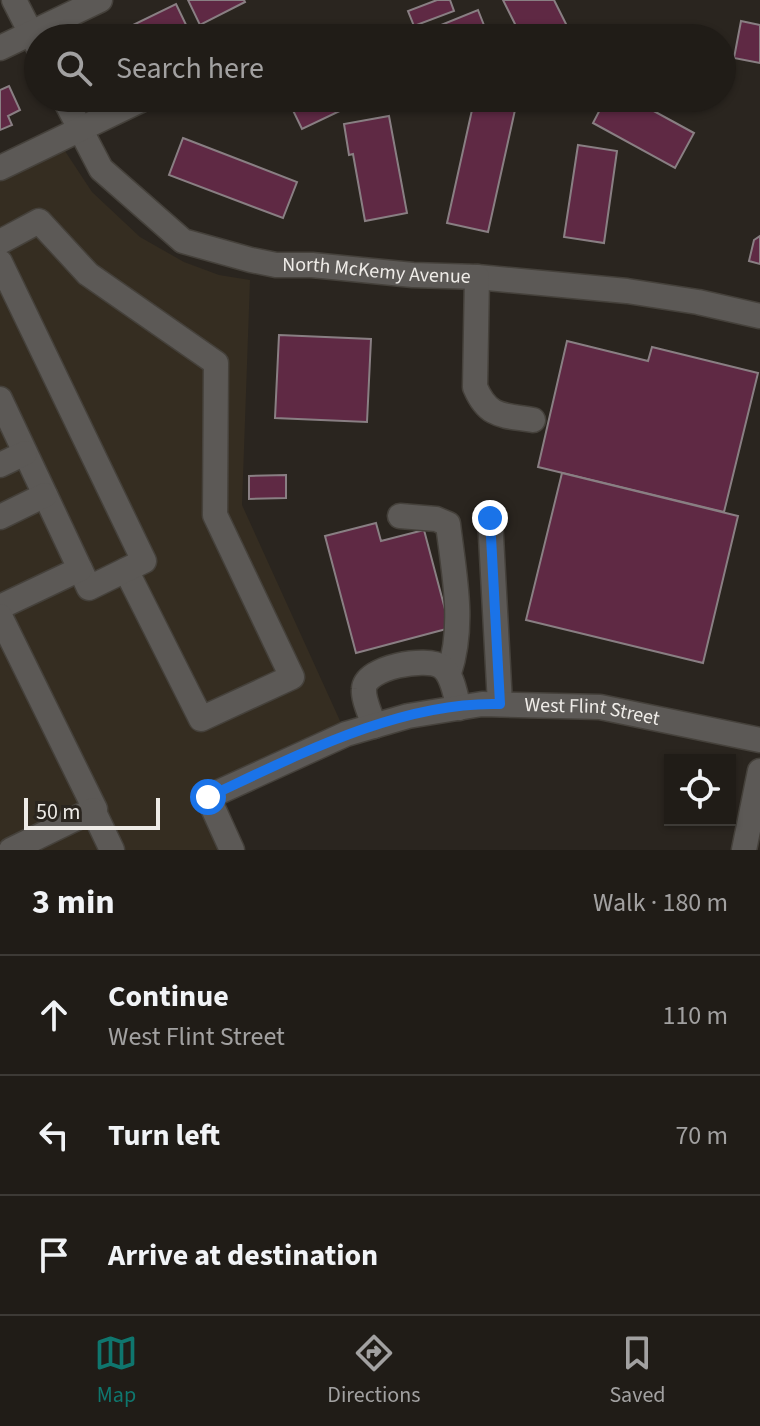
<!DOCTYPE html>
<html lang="en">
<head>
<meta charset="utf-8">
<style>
	:root { --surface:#201c17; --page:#282520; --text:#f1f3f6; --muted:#a2a1a1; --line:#3d3a36; --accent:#0f766e }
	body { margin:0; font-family:"Source Sans 3",sans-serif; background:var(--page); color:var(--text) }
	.controls { position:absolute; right:24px; bottom:24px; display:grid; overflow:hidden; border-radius:0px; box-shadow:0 2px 6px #0004 }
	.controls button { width:72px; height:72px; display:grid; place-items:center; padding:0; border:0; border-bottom:2px solid var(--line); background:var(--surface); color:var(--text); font:40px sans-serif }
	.scale { position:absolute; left:24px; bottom:20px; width:136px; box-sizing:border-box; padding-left:8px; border:4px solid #eeebe7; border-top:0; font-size:22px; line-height:28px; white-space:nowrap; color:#eeebe7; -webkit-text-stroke:6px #2a251f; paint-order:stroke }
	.stop { position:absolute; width:24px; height:24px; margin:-18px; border:6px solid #1a73e8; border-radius:50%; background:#fff }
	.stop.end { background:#1a73e8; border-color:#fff; box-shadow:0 2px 8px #0008 }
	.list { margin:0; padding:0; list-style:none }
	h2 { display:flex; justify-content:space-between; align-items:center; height:104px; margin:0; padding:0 32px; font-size:34px }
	h2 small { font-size:26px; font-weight:400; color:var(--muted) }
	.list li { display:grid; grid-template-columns:52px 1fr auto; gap:24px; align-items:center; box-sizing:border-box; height:120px; padding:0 32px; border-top:2px solid var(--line) }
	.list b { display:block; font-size:30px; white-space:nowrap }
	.list p { margin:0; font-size:26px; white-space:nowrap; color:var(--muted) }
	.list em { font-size:26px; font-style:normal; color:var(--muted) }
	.icon { flex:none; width:44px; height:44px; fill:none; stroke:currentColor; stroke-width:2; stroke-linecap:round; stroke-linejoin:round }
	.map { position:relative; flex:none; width:760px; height:850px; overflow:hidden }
	.search { position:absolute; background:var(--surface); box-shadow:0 2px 6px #0004; left:24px; right:24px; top:24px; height:88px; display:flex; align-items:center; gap:20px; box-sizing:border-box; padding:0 28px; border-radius:44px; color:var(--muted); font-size:30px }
	.sheet { height:464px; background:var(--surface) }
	nav { display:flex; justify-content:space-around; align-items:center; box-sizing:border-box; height:112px; border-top:2px solid var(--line); background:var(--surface); font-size:22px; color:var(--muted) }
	nav a { display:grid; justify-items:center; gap:4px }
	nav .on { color:var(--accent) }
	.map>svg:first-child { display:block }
	.built { fill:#352d21 }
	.building { fill:#5f2944; stroke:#897f83; stroke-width:2 }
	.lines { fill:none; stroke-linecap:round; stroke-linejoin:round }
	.minor-casing { stroke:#45413b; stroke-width:27 }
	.minor { stroke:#5c5956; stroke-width:24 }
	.route { stroke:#1a73e8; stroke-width:10 }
	.labels { text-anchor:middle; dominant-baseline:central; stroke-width:6; stroke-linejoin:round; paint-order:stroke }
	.street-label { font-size:20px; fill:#eeebe7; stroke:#2a251f }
</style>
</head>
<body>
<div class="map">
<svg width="760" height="850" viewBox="0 0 760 850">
	<rect width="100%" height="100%" fill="#2a251f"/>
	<polygon class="built" points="61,145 92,192 140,237 184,262 219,275 250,280 242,505 346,734 209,797 233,850 0,850 0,174"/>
	<g class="building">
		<polygon points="188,0 244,0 245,2 200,25"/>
		<polygon points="437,0 450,0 454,11 414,26 408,11"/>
		<polygon points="503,0 554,0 573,38 522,38"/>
		<polygon points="176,4 189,31 174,38 139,38 133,25"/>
		<polygon points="478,10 489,38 409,38"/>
		<polygon points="741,21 760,25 760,63 734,58"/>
		<polygon points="9,86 20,110 8,116 12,125 0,130 0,90"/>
		<polygon points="287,98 367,98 302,129"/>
		<polygon points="606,98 630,98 694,133 675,168 593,123"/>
		<polygon points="474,101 515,110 488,232 447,223"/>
		<polygon points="389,116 407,213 365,221 353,154 349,155 344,124"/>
		<polygon points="183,138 297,182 283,218 169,175"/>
		<polygon points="578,145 617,151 604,243 564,237"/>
		<polygon points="760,236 760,264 749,261 754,240"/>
		<polygon points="279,335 371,339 367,422 275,418"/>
		<polygon points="567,341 648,361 652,347 758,373 724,512 538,467"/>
		<polygon points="562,473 738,516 703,663 526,620"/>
		<polygon points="286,475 286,498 249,499 249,476"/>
		<polygon points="376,523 381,541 424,530 450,628 356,653 325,536"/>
	</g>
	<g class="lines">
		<defs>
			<g id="minor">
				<polyline points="14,0 37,45"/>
				<polyline points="0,48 100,0"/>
				<path id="s1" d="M 64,98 L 101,169 L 183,241 L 251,260 L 276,265 L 312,265 L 413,275 L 477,277 L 627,291 L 698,302 L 760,316"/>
				<polyline points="0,168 145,98"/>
				<polyline points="0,242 39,221 88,274 216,363 215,515 292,677 201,719 126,570"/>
				<polyline points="0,262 144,561 89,588 80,569"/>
				<path d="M 477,277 L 475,387 C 488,418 503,415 533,420"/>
				<polyline points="0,399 80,569 0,607"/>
				<polyline points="0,465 25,453"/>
				<path d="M 400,516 L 436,519 L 448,524 C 454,574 465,624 449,673"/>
				<polyline points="0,517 45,495"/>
				<polyline points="490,518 500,704"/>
				<polyline points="0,616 95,809 11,850"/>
				<path d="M 374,726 C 371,715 363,700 364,689 C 365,667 427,656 442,667 C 453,675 455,695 459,708"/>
				<polyline points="93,810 112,850"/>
				<path id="s2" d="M 232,850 L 208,797 L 346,734 L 408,716 L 482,704 L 600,707 L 760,740"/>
				<polyline points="744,850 760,771"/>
			</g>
		</defs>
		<use href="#minor" class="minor-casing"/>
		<use href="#minor" class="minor"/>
	</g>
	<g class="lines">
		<path class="route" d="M 208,797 C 296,756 400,701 500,704 L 490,518"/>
	</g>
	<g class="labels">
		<g class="street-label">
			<text stroke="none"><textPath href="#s1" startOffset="386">North McKemy Avenue</textPath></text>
			<text stroke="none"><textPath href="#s2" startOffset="460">West Flint Street</textPath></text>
		</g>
	</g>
</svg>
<div class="controls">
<button><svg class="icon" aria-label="locate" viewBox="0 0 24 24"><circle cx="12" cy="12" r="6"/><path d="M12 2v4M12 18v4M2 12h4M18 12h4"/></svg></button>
</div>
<div class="scale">50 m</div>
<div class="stop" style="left:208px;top:797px"></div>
<div class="stop end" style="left:490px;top:518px"></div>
<div class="search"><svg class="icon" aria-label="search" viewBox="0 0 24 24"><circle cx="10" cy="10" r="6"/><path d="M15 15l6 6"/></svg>Search here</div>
</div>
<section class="sheet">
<h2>3 min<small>Walk · 180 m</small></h2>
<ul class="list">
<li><svg class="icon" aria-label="ahead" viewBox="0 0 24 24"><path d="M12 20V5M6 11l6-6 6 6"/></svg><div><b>Continue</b><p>West Flint Street</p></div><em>110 m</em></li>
<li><svg class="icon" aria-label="left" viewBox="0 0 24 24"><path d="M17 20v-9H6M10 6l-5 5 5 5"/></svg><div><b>Turn left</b></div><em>70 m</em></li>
<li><svg class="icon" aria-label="arrive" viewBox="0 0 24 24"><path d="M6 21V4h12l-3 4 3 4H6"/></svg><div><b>Arrive at destination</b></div></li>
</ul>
</section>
<nav>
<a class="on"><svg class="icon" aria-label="map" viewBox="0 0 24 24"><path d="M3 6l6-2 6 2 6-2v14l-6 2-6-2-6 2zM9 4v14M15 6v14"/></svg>Map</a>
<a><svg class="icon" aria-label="directions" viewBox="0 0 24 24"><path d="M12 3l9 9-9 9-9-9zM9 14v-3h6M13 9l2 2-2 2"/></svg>Directions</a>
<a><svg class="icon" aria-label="saved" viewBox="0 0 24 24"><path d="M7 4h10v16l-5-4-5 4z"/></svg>Saved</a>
</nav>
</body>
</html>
